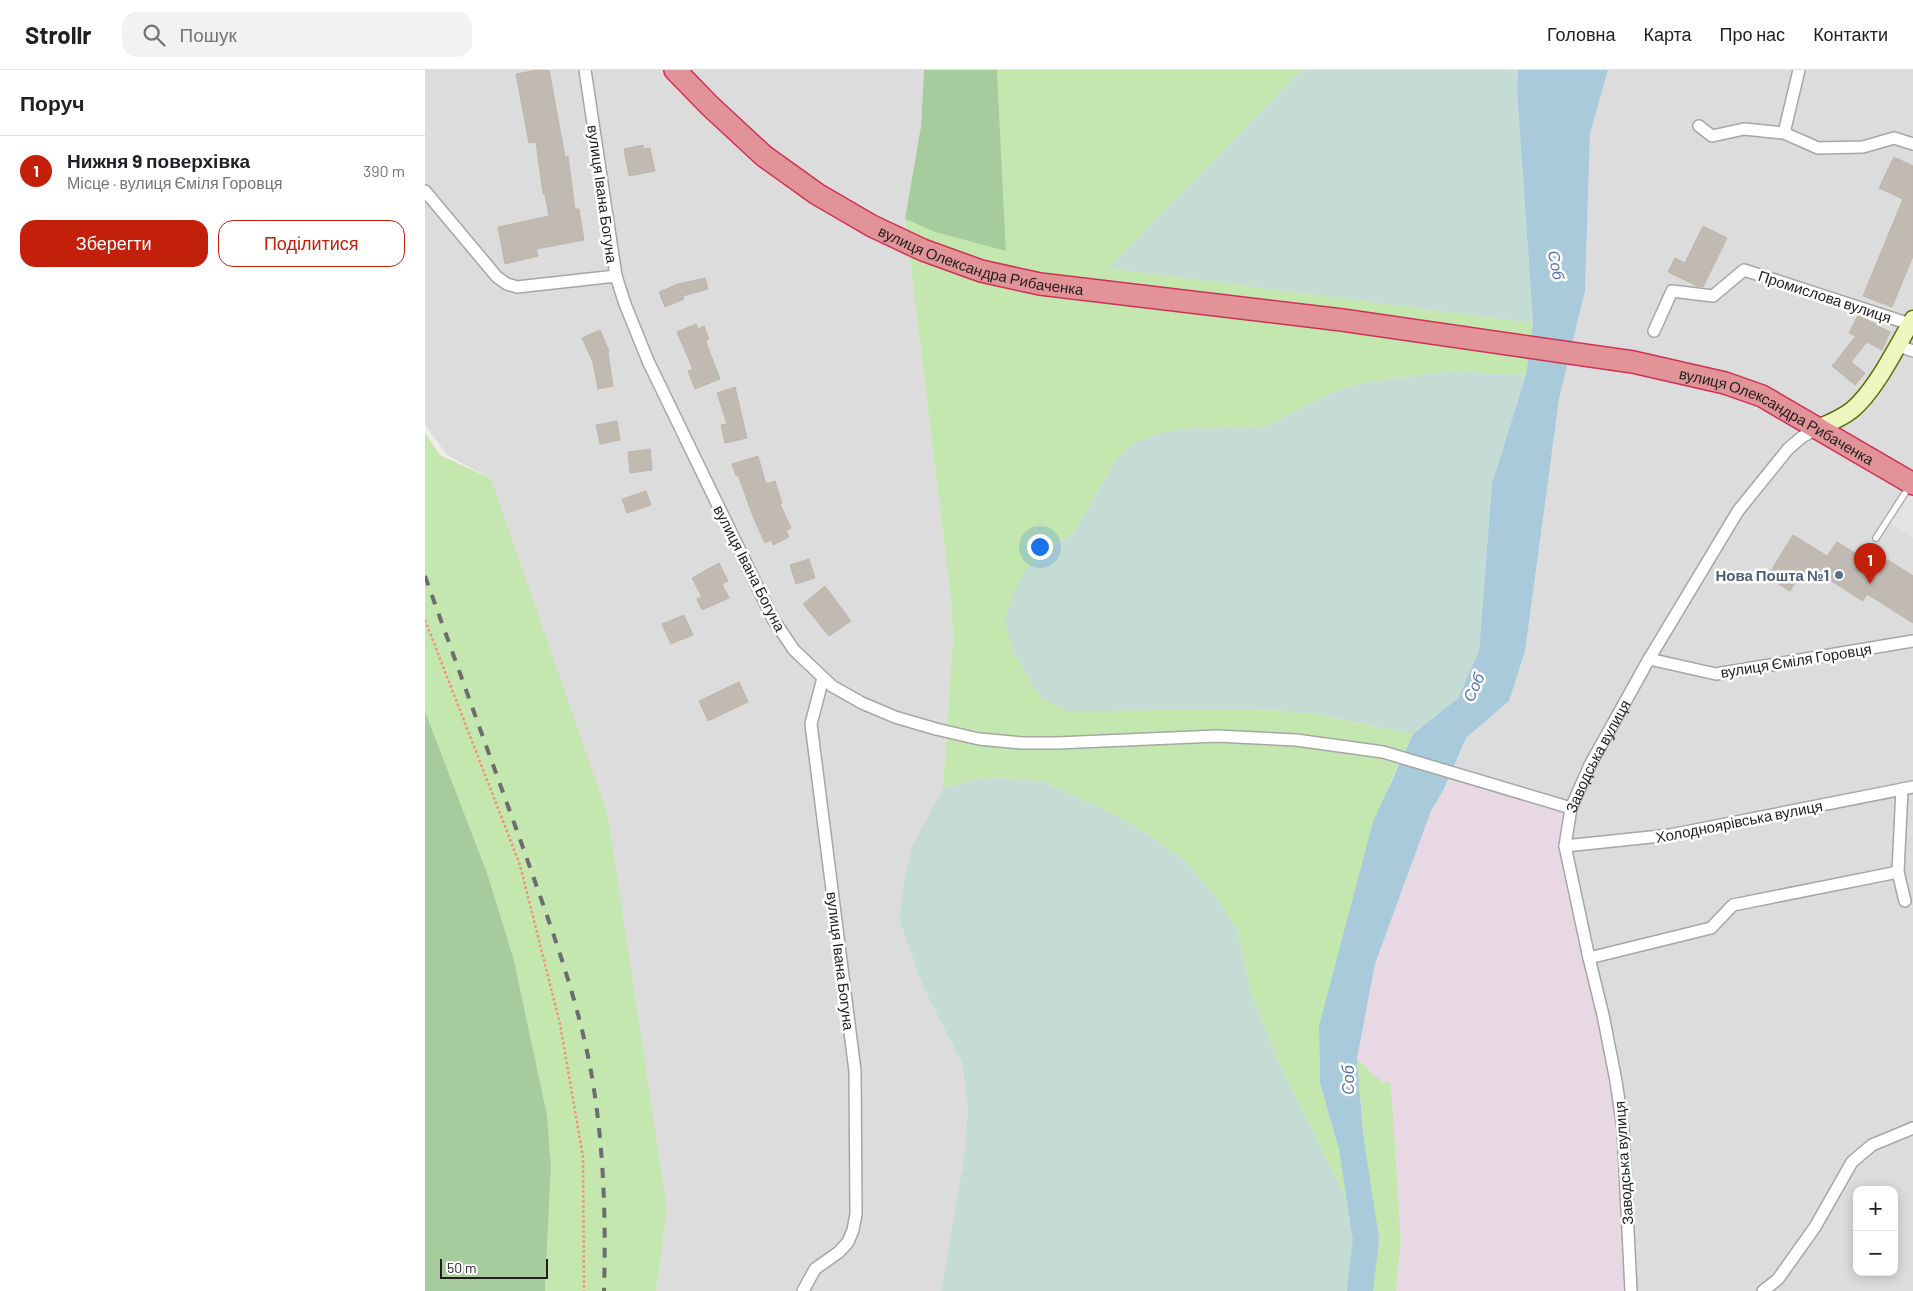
<!DOCTYPE html>
<html lang="uk">
<head>
<meta charset="utf-8">
<style>
	:root { --surface:#fff; --page:#f2f2f2; --text:#202124; --muted:#757577; --line:#e0e0e0; --accent:#c3200c }
	body { margin:0; font-family:Barlow,sans-serif; background:var(--page); color:var(--text) }
	.controls { position:absolute; right:15px; bottom:15px; display:grid; overflow:hidden; border-radius:10px; box-shadow:0 2px 12px #0003 }
	.controls button { width:45px; height:45px; display:grid; place-items:center; padding:0; border:0; border-bottom:1px solid var(--line); background:var(--surface); color:var(--text); font:25px sans-serif }
	.scale { position:absolute; left:15px; bottom:12px; width:108px; box-sizing:border-box; padding-left:5px; border:2px solid #1f1f1f; border-top:0; font-size:14px; line-height:18px; white-space:nowrap; color:#1f1f1f; -webkit-text-stroke:4px #fff; paint-order:stroke }
	.you { position:absolute; left:614px; top:476px; width:18px; height:18px; margin:-12px; border:4px solid #fff; border-radius:50%; background:#1a73e8; box-shadow:0 0 0 8px #1a73e833 }
	.badge { display:grid; place-items:center; width:32px; height:32px; border-radius:50%; background:var(--accent); color:#fff; font-size:16px; font-weight:700 }
	.pin { position:absolute; translate:-50% -41px; filter:drop-shadow(0 1px 2px #0008) }
	.pin::after { content:''; position:absolute; top:26px; width:18px; height:15px; background:inherit; clip-path:polygon(0 0,100% 0,50% 100%) }
	.list { margin:0; padding:0; list-style:none }
	h2 { display:flex; justify-content:space-between; align-items:center; height:65px; margin:0; padding:0 20px; font-size:21px }
	h2 small { font-size:16px; font-weight:400; color:var(--muted) }
	.list li { display:grid; grid-template-columns:32px 1fr auto; gap:15px; align-items:center; box-sizing:border-box; height:70px; padding:0 20px; border-top:1px solid var(--line) }
	.list b { display:block; font-size:19px; white-space:nowrap }
	.list p { margin:0; font-size:16px; white-space:nowrap; color:var(--muted) }
	.list em { font-size:16px; font-style:normal; color:var(--muted) }
	.actions { display:flex; gap:10px; padding:15px 20px }
	.actions a { flex:1; padding:11px 0; border:1px solid var(--accent); border-radius:15px; text-align:center; font-size:18px; color:var(--accent) }
	.actions .main { background:var(--accent); color:#fff }
	.icon { flex:none; width:28px; height:28px; fill:none; stroke:currentColor; stroke-width:2; stroke-linecap:round; stroke-linejoin:round }
	.map { position:relative; flex:none; width:1488px; height:1221px; overflow:hidden }
	header { display:flex; align-items:center; gap:30px; box-sizing:border-box; height:70px; padding:0 25px; background:var(--surface); border-bottom:1px solid var(--line) }
	header strong { font-size:24px }
	nav { display:flex; gap:28px; margin-inline-start:auto; font-size:18px }
	.search { width:350px; height:45px; background:var(--page); display:flex; align-items:center; gap:12px; box-sizing:border-box; padding:0 18px; border-radius:15px; color:var(--muted); font-size:19px }
	main { display:flex }
	aside { flex:1; background:var(--surface) }
	.map>svg:first-child { display:block }
	.residential { fill:#dddcdc; fill-rule:evenodd }
	.industrial { fill:#e8d8e3 }
	.grass { fill:#c4e6af }
	.forest { fill:#a6cc9d }
	.wetland { fill:#c4dcd4 }
	.parking { fill:#e3e3e3 }
	.water { fill:#a9cada }
	.lines { fill:none; stroke-linecap:round; stroke-linejoin:round }
	.river { stroke:#a9cada; stroke-width:26 }
	.building { fill:#c0bab3; stroke:#c0b6a9 }
	.lane-casing { stroke:#a6a6a6; stroke-width:8 }
	.street-casing { stroke:#a6a6a6; stroke-width:14 }
	.secondary-casing { stroke:#5b710b; stroke-width:19 }
	.highway-casing { stroke:#d13055; stroke-width:24 }
	.path { stroke:#f29075; stroke-width:2.5; stroke-dasharray:2.5 2.5; stroke-linecap:butt }
	.lane { stroke:#fff; stroke-width:5.5 }
	.street { stroke:#fff; stroke-width:11 }
	.secondary { stroke:#edf6be; stroke-width:16 }
	.highway { stroke:#e29398; stroke-width:21 }
	.rail { stroke:#6d6d6d; stroke-width:4; stroke-dasharray:10 10; stroke-linecap:butt }
	.service-dot { fill:#5c6f8a; stroke:#fff; stroke-width:2 }
	.labels { text-anchor:middle; dominant-baseline:central; stroke-width:5; stroke-linejoin:round; paint-order:stroke }
	.street-label { font-size:15px; fill:#1f1f1f; stroke:#fff }
	.service-label { font-size:15px; font-weight:bold; fill:#4e5e75; stroke:#fff; text-anchor:end }
	.water-label { font-size:16px; font-style:italic; fill:#5173aa; stroke:#fff }
</style>
</head>
<body>
<header>
<strong>Strollr</strong>
<div class="search"><svg class="icon" aria-label="search" viewBox="0 0 24 24"><circle cx="10" cy="10" r="6"/><path d="M15 15l6 6"/></svg>Пошук</div>
<nav><a>Головна</a><a>Карта</a><a>Про нас</a><a>Контакти</a></nav>
</header>
<main>
<aside>
<h2>Поруч<small></small></h2>
<ul class="list">
<li><span class="badge">1</span><div><b>Нижня 9 поверхівка</b><p>Місце · вулиця Єміля Горовця</p></div><em>390 m</em></li>
</ul>
<div class="actions"><a class="main">Зберегти</a><a>Поділитися</a></div>
</aside>
<div class="map">
<svg width="1488" height="1221" viewBox="0 0 1488 1221">
	<rect width="100%" height="100%" fill="#efede6"/>
	<g class="residential">
		<polygon points="0,0 499,0 496,56 480,149 526,529 528,568 518,718 488,774 474,850 499,919 537,993 543,1038 539,1088 516,1221 231,1221 242,1140 66,409 22,385 0,355"/>
		<path d="M 1183,0 L 1488,0 L 1488,1221 L 1206,1221 L 1034,704 L 1019,719 L 1041,668 L 1084,631 L 1134,329 L 1160,221 L 1165,64 ZM 1432,1120 L 1469,1120 L 1469,1202 L 1432,1202 Z"/>
	</g>
	<polygon class="industrial" points="1034,704 1146,738 1140,776 1191,1011 1206,1221 971,1221 976,1170 966,1013 957,1013 932,989 950,894 1006,741 1019,719"/>
	<g class="grass">
		<polygon points="572,0 877,0 684,198 1108,253 1101,305 1026,301 944,312 919,318 893,329 840,357 758,359 690,391 649,462 613,488 834,639 896,645 988,664 965,713 894,956 895,1013 913,1076 929,1094 939,1074 932,989 957,1012 966,1013 976,1170 971,1221 935,1221 941,1169 854,993 826,923 812,859 791,827 759,790 724,765 689,744 617,711 561,707 518,718 528,568 526,529 480,149 510,162 581,180"/>
		<polygon points="0,363 15,385 66,409 183,746 242,1140 231,1221 120,1221 126,1096 122,1045 89,890 62,803 0,641"/>
	</g>
	<g class="forest">
		<polygon points="499,0 572,0 581,181 510,162 480,149 496,56"/>
		<polygon points="0,641 62,803 89,890 122,1045 126,1096 120,1221 0,1221"/>
	</g>
	<g class="wetland">
		<polygon points="877,0 1093,0 1092,21 1108,253 683,198"/>
		<polygon points="1026,301 1101,305 1067,413 1054,581 1033,628 988,664 896,645 834,639 642,641 620,630 605,612 588,580 580,550 588,524 598,504 613,488 649,462 690,391 709,373 732,364 758,359 840,357 893,329 919,318 944,312"/>
		<polygon points="561,707 617,711 689,744 724,765 759,790 791,827 812,859 826,923 854,993 941,1169 935,1221 516,1221 539,1088 543,1038 537,993 499,919 474,850 479,810 488,774 518,718"/>
	</g>
	<polygon class="parking" points="1486,418 1488,420 1488,469 1463,452"/>
	<polygon class="water" points="1093,0 1183,0 1165,64 1160,221 1134,329 1100,581 1084,631 1041,668 1019,719 1006,741 950,894 932,989 939,1074 929,1094 921,1087 913,1076 895,1013 894,956 948,752 988,664 1033,628 1054,581 1067,413 1101,305 1108,253 1092,21"/>
	<g class="lines">
		<polyline class="river" points="924,1059 941,1169 935,1221"/>
	</g>
	<g class="building">
		<polygon points="112,0 124,0 140,87 143,86 150,139 154,139 159,170 111,179 113,186 80,194 73,157 124,146 120,124 118,124 111,72 104,73 91,4"/>
		<polygon points="218,75 218,79 225,78 230,101 204,106 199,79"/>
		<polygon points="1469,87 1488,96 1488,186 1467,237 1438,226 1478,129 1454,118"/>
		<polygon points="1278,156 1302,168 1278,217 1272,216 1243,202 1250,188 1260,193"/>
		<polygon points="280,208 283,219 258,226 259,229 240,237 234,222 253,214"/>
		<polygon points="1433,245 1465,262 1457,280 1442,272 1426,292 1440,303 1430,315 1407,296 1431,266 1424,263"/>
		<polygon points="271,254 273,259 279,256 284,269 281,271 282,275 295,309 270,319 263,301 268,299 252,262"/>
		<polygon points="175,260 184,281 183,282 188,316 173,319 168,292 157,268"/>
		<polygon points="310,317 322,368 300,373 296,355 302,354 292,323"/>
		<polygon points="192,351 195,370 175,374 171,355"/>
		<polygon points="225,379 227,400 205,403 203,382"/>
		<polygon points="333,386 341,414 350,411 357,433 355,434 366,458 361,461 364,467 348,475 346,470 340,473 329,449 313,405 311,406 307,394"/>
		<polygon points="221,421 226,435 202,443 197,429"/>
		<polygon points="1368,465 1402,486 1412,472 1457,500 1463,490 1488,506 1488,553 1442,524 1438,531 1392,502 1388,508 1377,501 1365,521 1342,507"/>
		<polygon points="384,489 390,508 371,514 365,495"/>
		<polygon points="294,493 303,511 297,514 304,528 277,540 272,529 277,527 267,508"/>
		<polygon points="400,516 426,551 404,566 378,534"/>
		<polygon points="259,545 268,565 246,574 237,554"/>
		<polygon points="314,612 323,632 283,651 274,631"/>
	</g>
	<g class="lines">
		<defs>
			<polyline id="lane" points="1451,468 1484,417"/>
			<g id="street">
				<polyline points="160,0 191,206 200,234 223,291 348,549 369,580 407,616 437,633 470,647 511,659 554,669 597,673 632,673 792,666 871,670 958,682 1146,738"/>
				<polyline points="1274,56 1287,66 1319,59 1359,63 1393,78 1438,77 1469,68 1488,74"/>
				<polyline points="1359,63 1374,0"/>
				<polyline points="0,121 72,207 82,214 92,217 191,206"/>
				<polyline points="1229,261 1247,221 1288,226 1319,200 1485,254"/>
				<polyline points="1472,275 1488,281"/>
				<polyline points="1224,589 1291,604 1488,571"/>
				<polyline points="1477,719 1473,802 1480,831"/>
				<polyline points="1140,776 1245,765 1488,717"/>
				<polyline points="1164,888 1286,858 1308,835 1473,802"/>
				<polyline points="378,1221 390,1199 414,1182 423,1172 428,1160 431,1144 430,1001 386,654 398,608"/>
				<path id="s1" d="M 1206,1221 L 1198,1059 L 1191,1011 L 1178,945 L 1164,888 L 1140,776 L 1146,738 L 1165,695 L 1224,589 L 1313,441 L 1363,379 L 1377,367 L 1393,358"/>
				<polyline points="1338,1221 1353,1209 1390,1157 1427,1092 1447,1075 1488,1058"/>
			</g>
			<path id="secondary" d="M 1393,358 C 1405,353 1417,348 1427,340 C 1451,320 1472,276 1488,249"/>
			<g id="highway">
				<path id="s2" d="M 250,0 L 285,36 L 339,86 L 392,124 L 447,156 L 498,180 L 556,201 L 615,214 L 917,250 L 1208,292 L 1300,313 L 1337,326 L 1488,414"/>
			</g>
		</defs>
		<use href="#lane" class="lane-casing"/>
		<use href="#street" class="street-casing"/>
		<use href="#secondary" class="secondary-casing"/>
		<use href="#highway" class="highway-casing"/>
		<polyline class="path" points="0,550 95,795 135,954 158,1087 159,1221"/>
		<use href="#lane" class="lane"/>
		<use href="#street" class="street"/>
		<use href="#secondary" class="secondary"/>
		<use href="#highway" class="highway"/>
		<path class="rail" d="M 0,506 C 32,595 64,684 96,772 C 123,849 153,927 167,1007 C 179,1078 181,1149 179,1221"/>
	</g>
	<circle class="service-dot" cx="1414" cy="505" r="5"/>
	<g class="labels">
		<g class="street-label">
			<text transform="translate(178 124) rotate(82)">вулиця Івана Богуна</text>
			<text stroke="none"><textPath href="#s2" startOffset="368">вулиця Олександра Рибаченка</textPath></text>
			<text transform="translate(1400 226) rotate(18)">Промислова вулиця</text>
			<text stroke="none"><textPath href="#s2" startOffset="1184">вулиця Олександра Рибаченка</textPath></text>
			<text transform="translate(325 498) rotate(63)">вулиця Івана Богуна</text>
			<text transform="translate(1371 590) rotate(-9)">вулиця Єміля Горовця</text>
			<text stroke="none"><textPath href="#s1" startOffset="548">Заводська вулиця</textPath></text>
			<text transform="translate(1314 751) rotate(-11)">Холодноярівська вулиця</text>
			<text transform="translate(416 891) rotate(83)">вулиця Івана Богуна</text>
			<text transform="translate(1198 1093) rotate(-94)">Заводська вулиця</text>
		</g>
		<g class="service-label">
			<text x="1404" y="505">Нова Пошта №1</text>
		</g>
		<g class="water-label">
			<text transform="translate(1132 195) rotate(79)">Соб</text>
			<text transform="translate(1048 617) rotate(-66)">Соб</text>
			<text transform="translate(922 1010) rotate(-90)">Соб</text>
		</g>
	</g>
</svg>
<div class="controls">
<button>+</button>
<button>−</button>
</div>
<div class="scale">50 m</div>
<div class="you"></div>
<div class="pin badge" style="left:1445px;top:514px">1</div>
</div>
</main>
</body>
</html>
